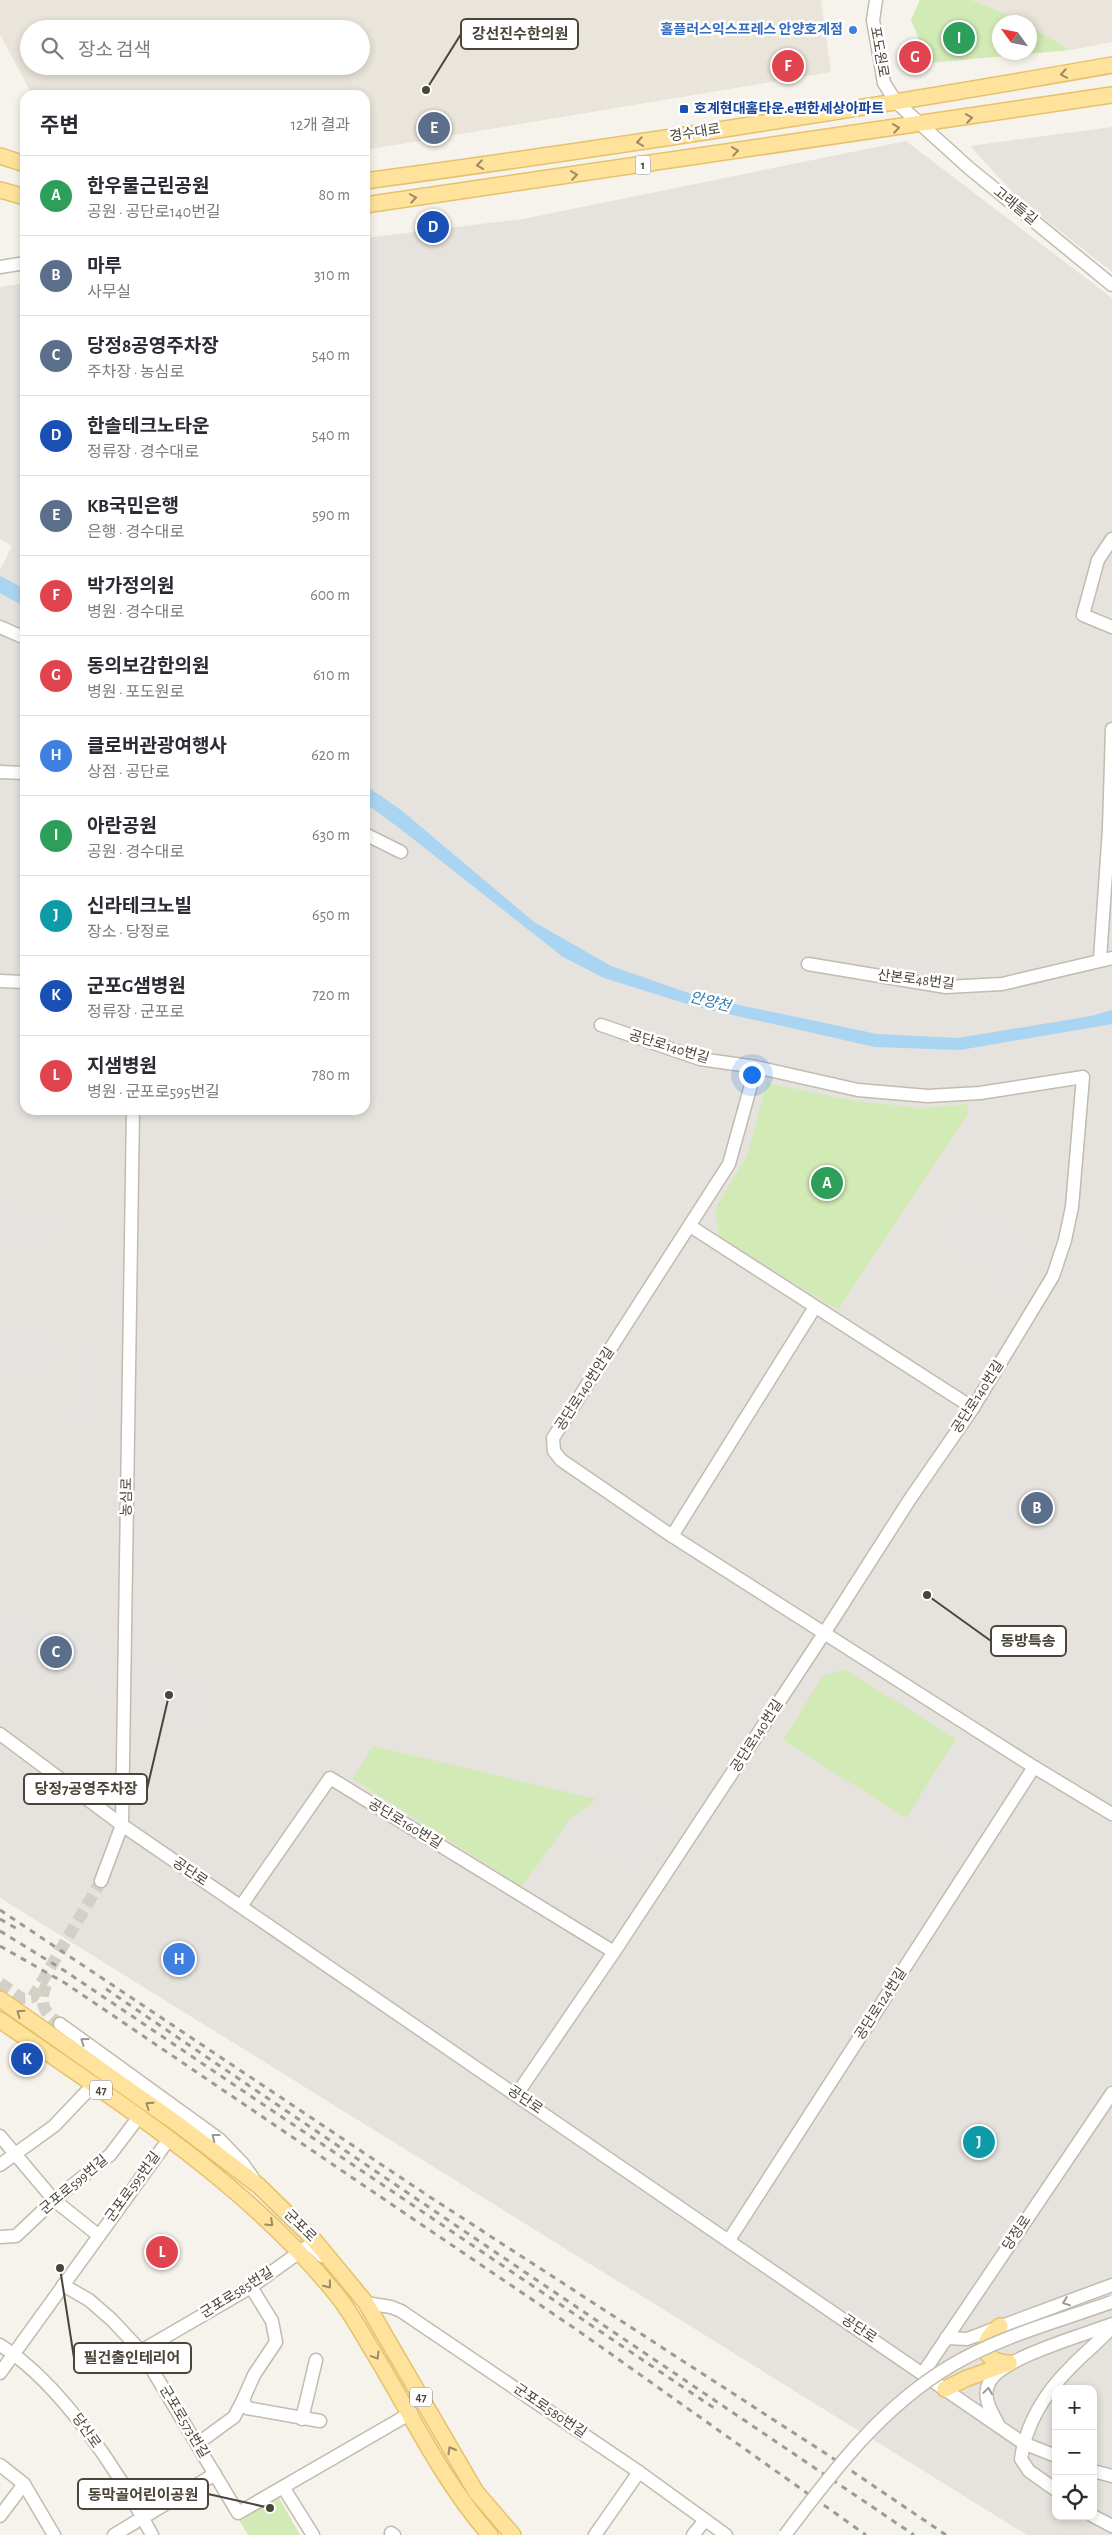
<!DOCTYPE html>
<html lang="ko">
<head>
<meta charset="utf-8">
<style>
	:root { --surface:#fff; --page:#f7f7f7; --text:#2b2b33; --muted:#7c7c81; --line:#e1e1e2; --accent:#fc3f1d }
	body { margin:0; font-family:"Alegreya Sans","Noto Sans KR",sans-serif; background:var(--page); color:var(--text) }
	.controls { position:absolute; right:15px; bottom:15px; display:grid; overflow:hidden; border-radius:10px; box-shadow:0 2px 8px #0003 }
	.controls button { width:45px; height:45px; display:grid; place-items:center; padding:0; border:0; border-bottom:1px solid var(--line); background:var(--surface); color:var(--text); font:25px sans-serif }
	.compass { position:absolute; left:992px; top:15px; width:45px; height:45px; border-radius:50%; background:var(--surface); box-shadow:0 2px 8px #0003; rotate:303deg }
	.you { position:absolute; left:751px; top:1074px; width:18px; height:18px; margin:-12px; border:4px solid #fff; border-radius:50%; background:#1a73e8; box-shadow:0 0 0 8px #1a73e833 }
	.badge { display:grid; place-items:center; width:32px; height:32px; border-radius:50%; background:var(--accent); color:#fff; font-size:16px; font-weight:700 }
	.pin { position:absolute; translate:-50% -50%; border:2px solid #fff; box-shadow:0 1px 5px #0006 }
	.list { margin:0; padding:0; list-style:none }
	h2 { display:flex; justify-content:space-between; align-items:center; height:65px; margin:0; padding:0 20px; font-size:21px }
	h2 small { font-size:16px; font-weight:400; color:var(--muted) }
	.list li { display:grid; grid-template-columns:32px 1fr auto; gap:15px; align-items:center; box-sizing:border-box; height:80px; padding:0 20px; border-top:1px solid var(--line) }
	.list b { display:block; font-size:19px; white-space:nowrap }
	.list p { margin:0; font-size:16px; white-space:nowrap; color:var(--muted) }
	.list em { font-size:16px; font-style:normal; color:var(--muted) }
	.icon { flex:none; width:28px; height:28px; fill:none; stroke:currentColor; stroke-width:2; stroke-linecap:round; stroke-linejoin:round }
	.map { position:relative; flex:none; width:1112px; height:2535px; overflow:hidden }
	.search { position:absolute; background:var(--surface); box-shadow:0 2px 8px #0003; left:20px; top:20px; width:350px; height:55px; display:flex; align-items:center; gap:12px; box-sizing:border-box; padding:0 18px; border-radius:28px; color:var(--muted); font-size:19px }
	.panel { position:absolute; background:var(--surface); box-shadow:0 2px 8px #0003; left:20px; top:90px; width:350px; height:1025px; border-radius:15px }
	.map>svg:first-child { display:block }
	.residential { fill:#eae5da; fill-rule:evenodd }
	.industrial { fill:#e6e2dd; fill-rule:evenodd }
	.green { fill:#d2eab5 }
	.parking { fill:#e5e3e0 }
	.water { fill:#a9d4f2 }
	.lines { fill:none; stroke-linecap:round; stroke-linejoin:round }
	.minor-tunnel { stroke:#d4d0c8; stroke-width:12; stroke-dasharray:12 6; stroke-linecap:butt }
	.minor-casing { stroke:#c2bbae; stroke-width:15 }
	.major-casing { stroke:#e6c16a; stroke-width:18 }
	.minor { stroke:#fff; stroke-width:12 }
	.major { stroke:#ffe39c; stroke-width:15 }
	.rail { stroke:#9a9a9a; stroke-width:3; stroke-dasharray:6 6; stroke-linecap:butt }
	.minor-bridge-casing { stroke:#c2bbae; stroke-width:15; stroke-linecap:butt }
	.minor-bridge { stroke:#fff; stroke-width:12 }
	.oneway { stroke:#9c8c66 }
	.oneway2 { stroke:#9c9892 }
	.shop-dot { fill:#3f7fe0; stroke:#fff; stroke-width:2 }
	.transit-dot { fill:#1a4fb4; stroke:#fff; stroke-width:2 }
	.labels { text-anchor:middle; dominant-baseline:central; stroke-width:5; stroke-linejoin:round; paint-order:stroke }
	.shield { fill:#fff; stroke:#817c74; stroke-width:1 }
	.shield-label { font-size:12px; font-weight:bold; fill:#4b4439 }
	.shop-label { font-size:14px; font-weight:bold; fill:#366cbe; stroke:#fff; text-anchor:end }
	.street-label { font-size:14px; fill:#4b4439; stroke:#fff }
	.transit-label { font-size:14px; font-weight:bold; fill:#164399; stroke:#fff; text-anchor:start }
	.water-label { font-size:15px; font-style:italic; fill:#2e7ab2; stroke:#fff }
	.leader { fill:none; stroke:#4b4439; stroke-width:2 }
	.callout-dot { fill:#4b4439; stroke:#fff; stroke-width:2 }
	.callout { fill:#fff; stroke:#4b4439; stroke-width:2 }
	.callout-label { font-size:15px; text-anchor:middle; font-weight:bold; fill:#4b4439 }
</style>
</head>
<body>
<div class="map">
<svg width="1112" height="2535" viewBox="0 0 1112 2535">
	<rect width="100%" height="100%" fill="#f6f3ec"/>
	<g class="residential">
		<path d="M 0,0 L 821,0 L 831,72 L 365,150 L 365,95 L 32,95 L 0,34 ZM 29,29 L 361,29 L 361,66 L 29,66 Z"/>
		<polygon points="972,0 1112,0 1112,42 1070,50 1030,26 1030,22 1024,22"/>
	</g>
	<g class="industrial">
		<polygon points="1112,127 1112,272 1018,198 970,146"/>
		<path d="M 906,141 L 1112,298 L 1112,2535 L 1027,2535 L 0,1898 L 0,570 L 12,546 L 0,539 L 0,287 L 25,283 L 25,1110 L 365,1110 L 365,238 L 523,219 ZM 1056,2389 L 1093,2389 L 1093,2516 L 1056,2516 Z"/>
	</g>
	<g class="green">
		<polygon points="920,0 972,0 1024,22 1000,22 1000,52 1030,52 1030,26 1070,50 929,63 911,20"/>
		<polygon points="767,1083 855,1101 922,1108 967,1104 968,1114 838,1310 719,1237 715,1209 747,1156"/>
		<polygon points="844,1669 956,1739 906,1818 783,1740 823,1676"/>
		<polygon points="373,1746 596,1799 569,1820 522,1887 353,1779"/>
		<polygon points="274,2497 279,2498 300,2535 248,2535 238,2518"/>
	</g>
	<g class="parking">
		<polygon points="8,1198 11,1214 54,1218 67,1225 42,1240 0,1253 0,1200"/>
		<polygon points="965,1204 1036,1250 1008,1294 993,1284 999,1274 944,1238"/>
		<polygon points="15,1322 19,1333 45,1325 56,1364 0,1380 0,1327"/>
		<polygon points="90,1346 94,1384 81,1427 71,1424 84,1384 80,1347"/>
		<polygon points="0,1620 111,1650 113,1688 0,1654"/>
		<polygon points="132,1666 211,1687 200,1723 129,1703"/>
		<polygon points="961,1740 1012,1771 963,1851 912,1819"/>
		<polygon points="628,1797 668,1822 637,1870 570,1827 577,1816"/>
	</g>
	<g class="water">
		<polygon points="0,576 25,589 25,607 0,593"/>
		<polygon points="365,785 401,810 534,922 611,966 697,996 877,1034 958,1038 1091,1016 1112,1010 1112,1024 960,1050 875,1047 697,1007 604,978 563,957 398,827 365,803"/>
	</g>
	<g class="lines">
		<g class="minor-tunnel">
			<polyline points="0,1983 21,1998 33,1997 101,1881"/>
			<path d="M 46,1985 C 39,2004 43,2012 60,2024"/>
		</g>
		<defs>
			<g id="minor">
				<polyline points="876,0 873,20 884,83 896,102 969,168 1112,285"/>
				<polyline points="0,267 25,263"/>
				<polyline points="1112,539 1098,560 1083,615 1112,627"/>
				<polyline points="0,627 25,638"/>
				<polyline points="0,772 25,773"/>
				<polyline points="365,834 401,852"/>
				<polyline points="1100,959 1109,829 1112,729"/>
				<polyline points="808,964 946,987 1002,984 1112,958"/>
				<polyline points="0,981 25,982"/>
				<polyline points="756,1067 729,1164 553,1438 554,1451 561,1460 672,1536 1034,1767 1112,1814"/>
				<polyline points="690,1226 973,1408"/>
				<polyline points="672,1536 815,1307"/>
				<polyline points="0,1734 122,1825 1023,2443 1056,2456"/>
				<polyline points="101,1881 122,1825 133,1110"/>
				<polyline points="241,1906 330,1778 614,1952"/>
				<polyline points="60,2024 219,2139 243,2164 253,2178"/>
				<polyline points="517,2094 614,1952 825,1632 910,1499 973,1408 1053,1276 1065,1240 1072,1207 1083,1077 980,1093 928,1096 858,1090 756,1067 700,1059 601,1025"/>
				<polyline points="0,2136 54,2200 98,2235"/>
				<polyline points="0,2165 54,2126 93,2085"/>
				<polyline points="0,2237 16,2236 54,2200 110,2155 138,2118"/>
				<polyline points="729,2240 1034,1767"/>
				<polyline points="63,2285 89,2300 112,2320 141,2351 238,2513 411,2413"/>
				<polyline points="251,2287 272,2321 276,2342 254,2375 243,2400 247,2408 320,2421"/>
				<polyline points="366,2303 391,2307 401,2311 639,2472 726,2535"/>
				<polyline points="946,2338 967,2339 1112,2285"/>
				<path d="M 0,2345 C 61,2383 119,2472 152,2535"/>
				<polyline points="141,2351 251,2287 308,2246 312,2246 322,2256"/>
				<polyline points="0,2373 169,2139"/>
				<polyline points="923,2373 1112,2093"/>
				<polyline points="302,2419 316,2360"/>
				<path d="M 998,2424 C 991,2411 981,2396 990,2381 C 1004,2357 1084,2335 1112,2324"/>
				<polyline points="197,2444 234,2417 243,2400"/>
				<polyline points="0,2465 24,2484 54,2535"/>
				<polyline points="1093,2471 1112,2476"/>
				<polyline points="283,2487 313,2535"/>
				<path d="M 1056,2490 L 1029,2471 L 1021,2459 C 1026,2424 1045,2393 1070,2368 C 1083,2354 1099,2342 1112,2327"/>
				<polyline points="0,2516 24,2484"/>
				<polyline points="1093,2516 1112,2526"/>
				<polyline points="391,2533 394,2535"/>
				<polyline points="114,2535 215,2474"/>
				<polyline points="595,2535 639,2472"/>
				<polyline points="693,2535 705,2520"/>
			</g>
			<g id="major">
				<polyline points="0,156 25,164"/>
				<path d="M 365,181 C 615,147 864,109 1112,65"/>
				<polyline points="0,190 25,197"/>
				<polyline points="365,205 1112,95"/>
				<polyline points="0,1999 179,2125 259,2186 314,2240 366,2303 476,2492 513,2535"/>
				<path d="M 0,2020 C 120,2104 248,2183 340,2299 C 352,2315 362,2333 372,2350 C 409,2410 443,2483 490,2535"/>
				<path d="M 1000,2326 C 978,2342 981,2361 1009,2363"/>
				<polyline points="945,2389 965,2379 1009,2363"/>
			</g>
		</defs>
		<use href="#minor" class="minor-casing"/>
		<use href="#major" class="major-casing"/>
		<use href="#minor" class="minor"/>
		<use href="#major" class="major"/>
		<g class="rail">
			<polyline points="0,1910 430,2197 831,2457 946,2535"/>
			<polyline points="0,1919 21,1931"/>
			<polyline points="0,1931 65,1971 714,2408"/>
			<polyline points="0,1946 65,1983 580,2332 866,2535"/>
			<polyline points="106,1989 914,2535"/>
		</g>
		<defs>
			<path id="minor-bridge" d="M 785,2535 C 833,2471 882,2406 952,2365 C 1001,2336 1059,2321 1112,2302"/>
		</defs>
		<use href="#minor-bridge" class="minor-bridge-casing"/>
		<use href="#minor-bridge" class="minor-bridge"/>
	</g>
	<defs><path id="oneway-chevron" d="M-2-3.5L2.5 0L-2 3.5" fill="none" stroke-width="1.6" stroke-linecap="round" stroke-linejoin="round" transform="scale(1.25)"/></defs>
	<g class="oneway">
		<use href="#oneway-chevron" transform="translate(1064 74) rotate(170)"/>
		<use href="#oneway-chevron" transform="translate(969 118) rotate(-9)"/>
		<use href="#oneway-chevron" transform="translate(896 128) rotate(-8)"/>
		<use href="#oneway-chevron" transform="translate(640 142) rotate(171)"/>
		<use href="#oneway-chevron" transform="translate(735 151) rotate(-8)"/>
		<use href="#oneway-chevron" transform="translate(480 165) rotate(172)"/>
		<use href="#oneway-chevron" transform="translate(574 175) rotate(-8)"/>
		<use href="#oneway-chevron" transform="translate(413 198) rotate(-8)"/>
		<use href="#oneway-chevron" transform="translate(20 2013) rotate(-145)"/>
		<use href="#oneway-chevron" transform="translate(149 2105) rotate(-145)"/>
		<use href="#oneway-chevron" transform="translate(270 2223) rotate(43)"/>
		<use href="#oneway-chevron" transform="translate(328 2285) rotate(51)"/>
		<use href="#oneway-chevron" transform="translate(376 2356) rotate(59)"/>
		<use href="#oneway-chevron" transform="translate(451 2450) rotate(-120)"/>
	</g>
	<g class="oneway2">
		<use href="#oneway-chevron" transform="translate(84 2041) rotate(-144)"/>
		<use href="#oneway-chevron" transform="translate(215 2137) rotate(-142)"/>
		<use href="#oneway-chevron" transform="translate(1066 2302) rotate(159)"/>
		<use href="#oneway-chevron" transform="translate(988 2391) rotate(-82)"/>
	</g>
	<circle class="shop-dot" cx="853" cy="30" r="5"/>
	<rect class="transit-dot" x="679" y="104" width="10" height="10" rx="2.5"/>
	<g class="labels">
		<g class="shield">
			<rect x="635.5" y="155.5" width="15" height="19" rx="4"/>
			<rect x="90" y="2080.5" width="22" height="19" rx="4"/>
			<rect x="410" y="2387.5" width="22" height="19" rx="4"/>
		</g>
		<g class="shield-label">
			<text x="643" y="165">1</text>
			<text x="101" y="2090">47</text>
			<text x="421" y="2397">47</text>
		</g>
		<g class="shop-label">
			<text x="843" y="30">홈플러스익스프레스 안양호계점</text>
		</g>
		<g class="street-label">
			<text transform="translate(879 52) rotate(80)">포도원로</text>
			<text transform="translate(695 133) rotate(-9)">경수대로</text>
			<text transform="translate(1015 206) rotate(39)">고래들길</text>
			<text transform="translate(916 980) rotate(7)">산본로48번길</text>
			<text transform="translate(669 1047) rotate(17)">공단로140번길</text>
			<text transform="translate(585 1389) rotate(-57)">공단로140번안길</text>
			<text transform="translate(978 1397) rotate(-57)">공단로140번길</text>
			<text transform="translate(127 1497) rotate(-89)">농심로</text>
			<text transform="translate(757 1736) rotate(-57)">공단로140번길</text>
			<text transform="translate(405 1824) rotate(31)">공단로160번길</text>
			<text transform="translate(190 1872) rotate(34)">공단로</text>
			<text transform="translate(881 2004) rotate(-57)">공단로124번길</text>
			<text transform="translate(525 2100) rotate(34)">공단로</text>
			<text transform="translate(74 2185) rotate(-40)">군포로599번길</text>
			<text transform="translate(133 2187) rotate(-54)">군포로595번길</text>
			<text transform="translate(300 2226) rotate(45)">군포로</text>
			<text transform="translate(1017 2233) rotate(-56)">당정로</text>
			<text transform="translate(237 2293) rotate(-32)">군포로585번길</text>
			<text transform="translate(859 2329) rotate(34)">공단로</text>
			<text transform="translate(550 2411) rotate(34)">군포로580번길</text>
			<text transform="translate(184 2422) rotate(59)">군포로573번길</text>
			<text transform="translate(86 2431) rotate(55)">당산로</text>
		</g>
		<g class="transit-label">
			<text x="694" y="109">호계현대홈타운.e편한세상아파트</text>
		</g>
		<g class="water-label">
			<text transform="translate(710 1002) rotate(14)">안양천</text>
		</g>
	</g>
	<path class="leader" d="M426 90L461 34M927 1595L991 1641M169 1695L147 1789M60 2268L74 2358M270 2508L208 2494"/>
	<g class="callout-dot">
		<circle cx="426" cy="90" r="5"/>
		<circle cx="927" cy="1595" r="5"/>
		<circle cx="169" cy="1695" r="5"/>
		<circle cx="60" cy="2268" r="5"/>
		<circle cx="270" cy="2508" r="5"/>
	</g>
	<g class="callout">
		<rect x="461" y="19" width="117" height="30" rx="5"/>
		<rect x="991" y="1626" width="75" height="30" rx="5"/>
		<rect x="24" y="1774" width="123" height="30" rx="5"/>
		<rect x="74" y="2343" width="117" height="30" rx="5"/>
		<rect x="78" y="2479" width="130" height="30" rx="5"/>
	</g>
	<g class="callout-label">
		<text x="520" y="39">강선진수한의원</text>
		<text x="1028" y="1646">동방특송</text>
		<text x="86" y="1794">당정7공영주차장</text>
		<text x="132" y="2363">필건출인테리어</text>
		<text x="143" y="2500">동막골어린이공원</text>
	</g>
</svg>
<div class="controls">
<button>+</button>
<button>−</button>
<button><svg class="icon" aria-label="locate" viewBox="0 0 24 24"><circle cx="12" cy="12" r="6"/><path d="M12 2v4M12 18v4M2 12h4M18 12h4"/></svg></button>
</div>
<svg class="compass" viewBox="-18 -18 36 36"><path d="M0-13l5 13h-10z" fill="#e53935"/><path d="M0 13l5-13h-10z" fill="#7c7c81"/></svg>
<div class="you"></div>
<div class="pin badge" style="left:827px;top:1183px;background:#2e9e5b">A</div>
<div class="pin badge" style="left:1037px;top:1508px;background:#5c6f8a">B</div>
<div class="pin badge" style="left:56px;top:1652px;background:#5c6f8a">C</div>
<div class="pin badge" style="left:433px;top:227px;background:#1a4fb4">D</div>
<div class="pin badge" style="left:434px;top:128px;background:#5c6f8a">E</div>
<div class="pin badge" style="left:788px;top:66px;background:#e0444e">F</div>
<div class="pin badge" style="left:915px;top:57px;background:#e0444e">G</div>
<div class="pin badge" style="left:179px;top:1959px;background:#3f7fe0">H</div>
<div class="pin badge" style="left:959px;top:38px;background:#2e9e5b">I</div>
<div class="pin badge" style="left:979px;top:2142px;background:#0f9aa8">J</div>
<div class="pin badge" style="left:27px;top:2059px;background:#1a4fb4">K</div>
<div class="pin badge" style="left:162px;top:2252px;background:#e0444e">L</div>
<div class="search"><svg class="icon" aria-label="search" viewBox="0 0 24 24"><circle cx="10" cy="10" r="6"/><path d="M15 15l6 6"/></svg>장소 검색</div>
<section class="panel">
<h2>주변<small>12개 결과</small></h2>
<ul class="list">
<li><span class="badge" style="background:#2e9e5b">A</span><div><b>한우물근린공원</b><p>공원 · 공단로140번길</p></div><em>80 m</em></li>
<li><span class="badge" style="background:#5c6f8a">B</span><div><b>마루</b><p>사무실</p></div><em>310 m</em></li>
<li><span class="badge" style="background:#5c6f8a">C</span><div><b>당정8공영주차장</b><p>주차장 · 농심로</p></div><em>540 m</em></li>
<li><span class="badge" style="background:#1a4fb4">D</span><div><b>한솔테크노타운</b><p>정류장 · 경수대로</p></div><em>540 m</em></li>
<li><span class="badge" style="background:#5c6f8a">E</span><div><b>KB국민은행</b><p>은행 · 경수대로</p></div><em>590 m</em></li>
<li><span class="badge" style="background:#e0444e">F</span><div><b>박가정의원</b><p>병원 · 경수대로</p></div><em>600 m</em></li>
<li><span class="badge" style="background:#e0444e">G</span><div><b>동의보감한의원</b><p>병원 · 포도원로</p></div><em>610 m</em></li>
<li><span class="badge" style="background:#3f7fe0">H</span><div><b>클로버관광여행사</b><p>상점 · 공단로</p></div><em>620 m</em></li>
<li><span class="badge" style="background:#2e9e5b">I</span><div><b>아란공원</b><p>공원 · 경수대로</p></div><em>630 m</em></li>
<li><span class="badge" style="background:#0f9aa8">J</span><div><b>신라테크노빌</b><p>장소 · 당정로</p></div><em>650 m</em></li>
<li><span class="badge" style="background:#1a4fb4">K</span><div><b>군포G샘병원</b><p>정류장 · 군포로</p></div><em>720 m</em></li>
<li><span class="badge" style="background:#e0444e">L</span><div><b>지샘병원</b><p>병원 · 군포로595번길</p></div><em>780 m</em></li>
</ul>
</section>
</div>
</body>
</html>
